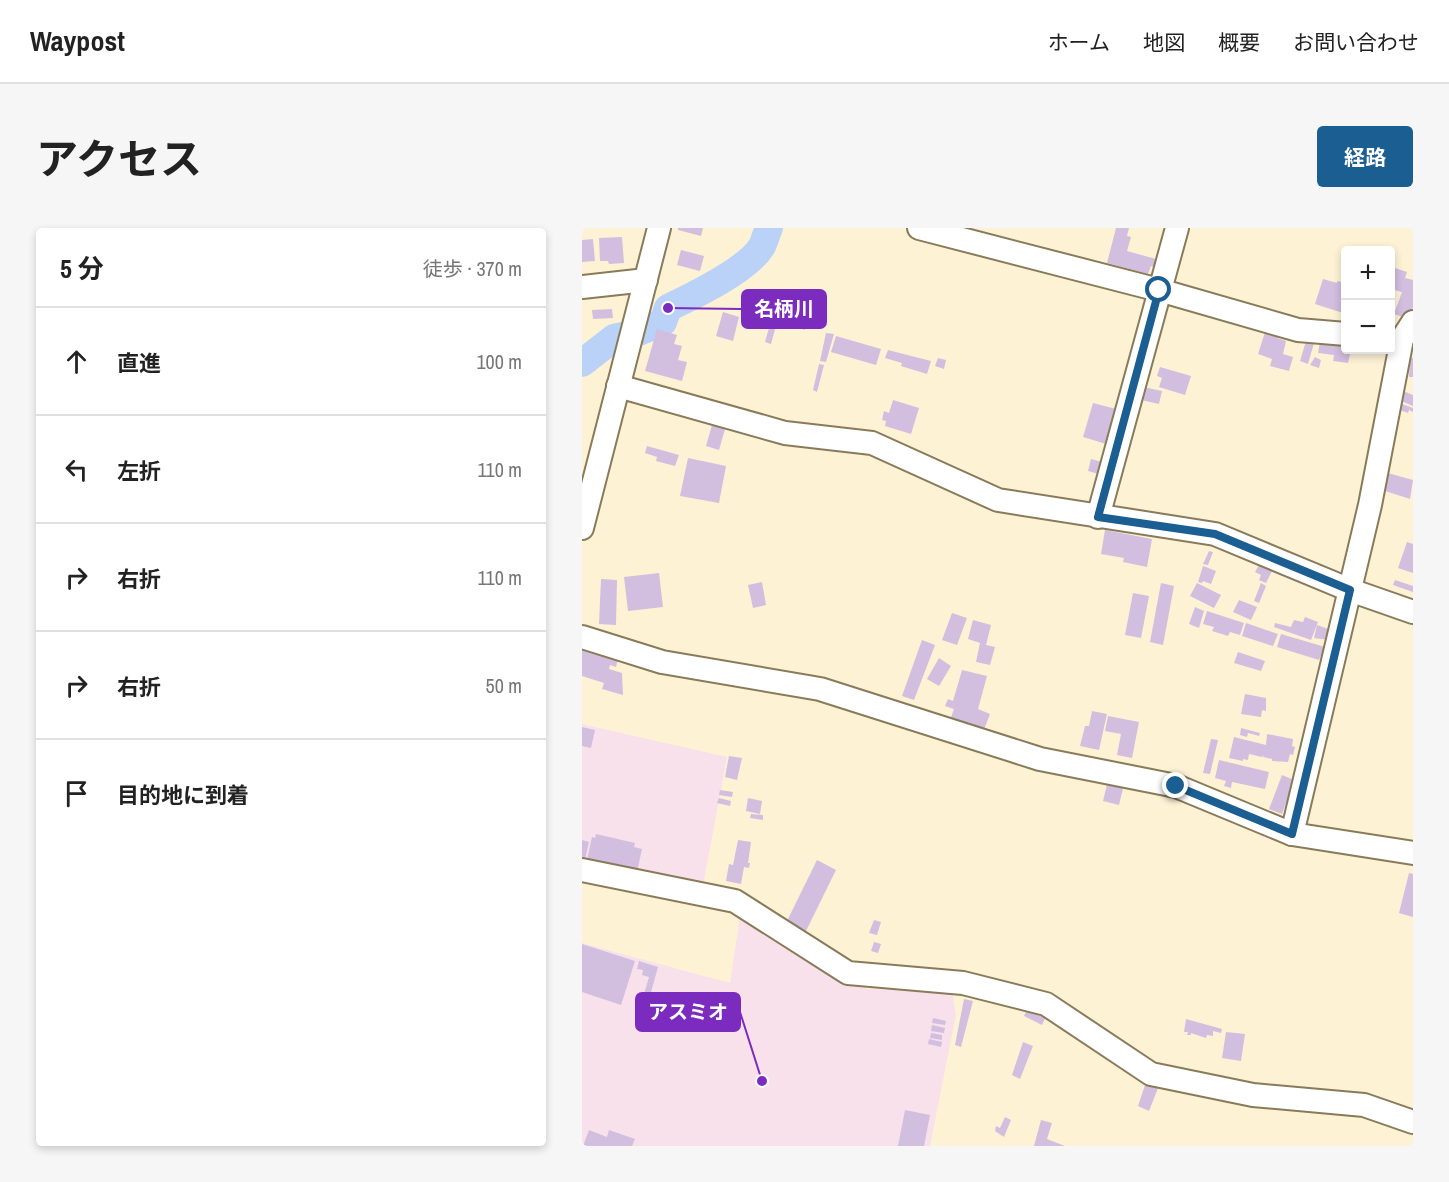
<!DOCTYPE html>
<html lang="ja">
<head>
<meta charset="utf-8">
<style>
  :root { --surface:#fff; --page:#f6f6f6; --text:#222; --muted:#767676; --line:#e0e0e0; --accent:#1a5e92 }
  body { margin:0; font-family:"Archivo Narrow","Noto Sans JP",sans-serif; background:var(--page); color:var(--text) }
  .controls { position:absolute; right:18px; top:18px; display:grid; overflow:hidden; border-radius:6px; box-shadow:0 3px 9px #0003 }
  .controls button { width:54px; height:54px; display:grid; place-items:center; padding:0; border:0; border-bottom:2px solid var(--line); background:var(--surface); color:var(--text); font:30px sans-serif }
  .stop { position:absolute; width:18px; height:18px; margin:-14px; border:4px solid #1a5e92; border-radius:50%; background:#fff }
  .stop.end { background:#1a5e92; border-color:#fff; box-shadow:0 2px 6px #0008 }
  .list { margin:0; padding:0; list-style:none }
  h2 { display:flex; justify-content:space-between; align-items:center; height:78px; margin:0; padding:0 24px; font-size:26px }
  h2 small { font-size:20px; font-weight:400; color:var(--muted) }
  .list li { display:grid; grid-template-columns:39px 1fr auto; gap:18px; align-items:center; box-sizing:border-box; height:108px; padding:0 24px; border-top:2px solid var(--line) }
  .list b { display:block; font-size:22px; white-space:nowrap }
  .list em { font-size:20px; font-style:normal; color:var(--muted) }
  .icon { flex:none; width:33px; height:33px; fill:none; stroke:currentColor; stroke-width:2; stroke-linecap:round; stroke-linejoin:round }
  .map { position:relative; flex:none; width:831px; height:918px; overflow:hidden; border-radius:6px }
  header { display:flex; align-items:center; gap:36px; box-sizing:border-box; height:84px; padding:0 30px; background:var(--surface); border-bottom:2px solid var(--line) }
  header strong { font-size:28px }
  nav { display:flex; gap:33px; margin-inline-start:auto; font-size:21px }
  .intro { display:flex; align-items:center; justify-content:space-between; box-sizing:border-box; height:144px; padding:0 36px }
  h1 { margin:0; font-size:42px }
  .button { padding:15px 27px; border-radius:6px; background:var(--accent); color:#fff; font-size:21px; font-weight:700 }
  main { display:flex; gap:36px; padding:0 36px }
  aside { flex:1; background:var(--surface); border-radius:6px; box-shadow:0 3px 9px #0003 }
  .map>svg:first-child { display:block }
  .industrial { fill:#f9e1ec }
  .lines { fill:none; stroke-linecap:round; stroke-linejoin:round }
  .river { stroke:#bad1f8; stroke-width:28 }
  .building { fill:#d2bedf }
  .minor-casing { stroke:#897b5a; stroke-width:26 }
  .minor { stroke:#fff; stroke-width:22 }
  .route { stroke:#1a5e92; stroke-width:8 }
  .leader { fill:none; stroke:#7b2cbf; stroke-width:2 }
  .callout-dot { fill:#7b2cbf; stroke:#fff; stroke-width:2 }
  .callout { fill:#7b2cbf; stroke:#7b2cbf; stroke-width:2 }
  .callout-label { font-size:20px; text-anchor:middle; font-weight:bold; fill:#fff }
</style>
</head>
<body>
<header>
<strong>Waypost</strong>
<nav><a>ホーム</a><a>地図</a><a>概要</a><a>お問い合わせ</a></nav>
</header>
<div class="intro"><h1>アクセス</h1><a class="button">経路</a></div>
<main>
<aside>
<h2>5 分<small>徒歩 · 370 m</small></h2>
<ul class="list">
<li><svg class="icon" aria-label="ahead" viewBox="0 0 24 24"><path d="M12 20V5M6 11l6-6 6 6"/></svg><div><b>直進</b></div><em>100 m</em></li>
<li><svg class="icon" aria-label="left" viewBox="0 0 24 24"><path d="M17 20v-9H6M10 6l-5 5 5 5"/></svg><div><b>左折</b></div><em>110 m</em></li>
<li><svg class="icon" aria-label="right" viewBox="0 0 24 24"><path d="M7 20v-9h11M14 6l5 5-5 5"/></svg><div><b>右折</b></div><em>110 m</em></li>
<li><svg class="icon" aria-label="right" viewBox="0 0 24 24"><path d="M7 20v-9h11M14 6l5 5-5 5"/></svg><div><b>右折</b></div><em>50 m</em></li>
<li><svg class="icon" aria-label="arrive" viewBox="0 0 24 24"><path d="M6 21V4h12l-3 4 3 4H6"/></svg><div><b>目的地に到着</b></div></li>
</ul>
</aside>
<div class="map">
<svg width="831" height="918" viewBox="0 0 831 918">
  <rect width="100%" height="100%" fill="#fef2d5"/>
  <g class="industrial">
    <path d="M0,496L145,529L121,658L0,633Z"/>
    <path d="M158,688L261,754L287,761L370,762L374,787L348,918H0V715L148,755Z"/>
  </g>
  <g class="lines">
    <path class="river" d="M0,135L32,110L54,105L81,94L86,80C111,68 166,42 180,18C183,12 184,6 187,0"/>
  </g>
  <g class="building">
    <path d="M96,0H121L119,8L96,2Z"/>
    <path d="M534,0H547L545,8L549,9L545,23L574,31L572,39L569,38L566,46L525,35Z"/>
    <path d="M40,9L42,35L27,36L26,33H18L17,10Z"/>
    <path d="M11,11L13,33L0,34V12Z"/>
    <path d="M99,22L122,28L118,43L95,37Z"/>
    <path d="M813,40L825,44L823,50L831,52V79L827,91L812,86L820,64L808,61Z"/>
    <path d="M741,51L755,55V53L764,55V86L733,76Z"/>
    <path d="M163,80L225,98L223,102L195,94L189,116L183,114L189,93L161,85Z"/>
    <path d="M30,81L31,90L11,91L10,82Z"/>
    <path d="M141,84L157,89L151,113L134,108Z"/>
    <path d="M75,101L95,107L92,116L100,118L96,132L105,134L100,153L63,143Z"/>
    <path d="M684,101L696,105L695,110L704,113L701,126L711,129L707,143L688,138L690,131L676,126Z"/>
    <path d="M244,105L252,106L244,134L238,133Z"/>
    <path d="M254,108L299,121L294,137L249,124Z"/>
    <path d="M739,108L764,109V122H769L766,135L751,133L752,127L736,125Z"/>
    <path d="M724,113L732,115L726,136L718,133Z"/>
    <path d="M306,122L349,133L345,146L319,138L320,135L303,130Z"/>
    <path d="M733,129L739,132L737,140L728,137Z"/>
    <path d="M356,130L364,132L362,141L353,138Z"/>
    <path d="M828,130H831V149H827Z"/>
    <path d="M237,136L242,137L235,164L231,162Z"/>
    <path d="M578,139L609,148L603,167L577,159L580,150L575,148Z"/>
    <path d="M561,159L580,163L577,176L559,172Z"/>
    <path d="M821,163L831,167V178L817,172Z"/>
    <path d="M311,172L337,180L329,206L303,198L304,193L300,192L302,183L307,185Z"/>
    <path d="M511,175L534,181L524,216L501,209Z"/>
    <path d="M820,176L831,180V184L827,182L826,185L818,182Z"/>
    <path d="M130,197L143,201L137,222L124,218Z"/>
    <path d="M65,218L97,227L93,238L74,233L75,229L63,225Z"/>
    <path d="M106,230L144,238L137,275L98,268Z"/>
    <path d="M509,231L520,234L517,246L506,243Z"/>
    <path d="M802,244L831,252L828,271L797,261Z"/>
    <path d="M523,302L570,311L565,339L541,334L542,330L519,326Z"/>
    <path d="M825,314L831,316V345L816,340Z"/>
    <path d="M627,323L631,324L626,337L621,336Z"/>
    <path d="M678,335L691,341L684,355L677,352L679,347L673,344Z"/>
    <path d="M621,338L634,343L629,356L621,353L620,355L616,354Z"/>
    <path d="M77,345L81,379L46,383L42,349Z"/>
    <path d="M19,351L35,352L34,397L17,396Z"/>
    <path d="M813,352L831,358V364L811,357Z"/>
    <path d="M180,354L184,377L171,380L166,357Z"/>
    <path d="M579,355L592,358L581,417L568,414Z"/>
    <path d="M615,355L639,367L632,380L608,368Z"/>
    <path d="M679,355L684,358L677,375L672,373Z"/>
    <path d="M551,365L567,368L559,410L543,407Z"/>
    <path d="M657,372L675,379L669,392L651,384Z"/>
    <path d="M613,379L622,383L617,400L607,396Z"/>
    <path d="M625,383L662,395L658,407L648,404L646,408L630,403L632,399L621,396Z"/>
    <path d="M370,385L385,390L375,417L360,412Z"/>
    <path d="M723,389L736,394L729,412L692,399L693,395L709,399L712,392L721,394Z"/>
    <path d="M391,392L409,397L404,417L413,419L408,437L394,434L398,415L386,411Z"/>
    <path d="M664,395L696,406L691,418L660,408Z"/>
    <path d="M735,397L749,402L747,412L732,410Z"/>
    <path d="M699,406L743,419L737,432L695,419Z"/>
    <path d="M340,412L353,417L332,472L320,468Z"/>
    <path d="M0,416L37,427L34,439L28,437L27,441L40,445L41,467L20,461L22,455L0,448Z"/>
    <path d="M656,424L683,433L679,443L652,435Z"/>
    <path d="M357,430L369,438L357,458L345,451Z"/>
    <path d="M380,442L405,448L396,481L408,486L401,504L368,492L372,481L363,478L366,471L371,473Z"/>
    <path d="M663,466L684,470V483L680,482L679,489L659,486Z"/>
    <path d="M510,483L525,486L517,522L498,518L503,498H507Z"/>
    <path d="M526,488L557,494L550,530L535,527L539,506L523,503Z"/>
    <path d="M0,499L13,502L9,520L0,518Z"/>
    <path d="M659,500L678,505L677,508L666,505L665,509L658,507Z"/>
    <path d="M685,506L711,511L710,518L713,519L711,527L708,526L706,534L690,533V531L681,529L682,527L680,529L667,526L666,532L661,531V533L647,530L652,509L684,517Z"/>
    <path d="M629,511L636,512L628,546L621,545Z"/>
    <path d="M147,528L160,530L155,552L143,549Z"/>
    <path d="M637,532L687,544L683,561L650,554L649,560L642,558L644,553L633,550Z"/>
    <path d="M700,547L712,552L700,586L687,581Z"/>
    <path d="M526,552L542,556L537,577L521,573Z"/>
    <path d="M138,562L151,564L150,569L137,567Z"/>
    <path d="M137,570L149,573L148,578L135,575Z"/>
    <path d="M166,570L180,573L178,586L164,583Z"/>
    <path d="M169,586L181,587V592L168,590Z"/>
    <path d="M14,606L53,615L52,619L60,621L55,644L5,632L10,609L13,610Z"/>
    <path d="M0,612L7,614L3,632L0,631Z"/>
    <path d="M156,612L169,614L166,635H168L167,640L162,639L159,656L144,653L147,636L151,637Z"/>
    <path d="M235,632L254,642L223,705L204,695Z"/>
    <path d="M827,645L831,646V689L817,685Z"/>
    <path d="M292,692L299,694L295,707L287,705Z"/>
    <path d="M292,714L299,716L296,725L289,723Z"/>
    <path d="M0,716L53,733L39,777L0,764Z"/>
    <path d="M57,733L76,739L68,768L62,766L67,749L60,747L61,742L55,741Z"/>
    <path d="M382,771L391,773L379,819L373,817Z"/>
    <path d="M446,779L464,788L460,797L442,788Z"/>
    <path d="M351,790L364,793L363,797L350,795Z"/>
    <path d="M604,791L640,801L639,805L631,803V808L625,807L624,810L609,805V807H605L606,804H602Z"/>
    <path d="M350,797L363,800L362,805L349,803Z"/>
    <path d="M644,804L663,806L659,833L640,830Z"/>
    <path d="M349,805L360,807V812L348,810Z"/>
    <path d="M347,811L360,814L359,819L346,816Z"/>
    <path d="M441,814L451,818L438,851L430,847Z"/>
    <path d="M562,848L578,855L567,883L556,878L563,857L558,854Z"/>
    <path d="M323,882L348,887L342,918H316Z"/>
    <path d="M423,889L429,892L422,909L413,903L414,898L418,900Z"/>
    <path d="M459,892L470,895L465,911L483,918H452Z"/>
    <path d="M7,902L25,909L27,902L53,911L50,918H1Z"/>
  </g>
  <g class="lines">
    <g class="minor-casing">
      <g id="minor">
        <path d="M337,0L577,62L716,102L764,106"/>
        <path d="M0,59L64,52"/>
        <path d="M36,158L203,205L290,215L416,272L633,306L768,362L831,384"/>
        <path d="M516,289L595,0"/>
        <path d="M0,300L77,0"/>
        <path d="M0,409L80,434L238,461L458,531L594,558L710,606L831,625"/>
        <path d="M710,606L788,277L820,111L831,94"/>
        <path d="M0,642L153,673L266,745L381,755L464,776L569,846L671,867L782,877L831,894"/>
      </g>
    </g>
    <use href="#minor" class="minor"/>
  </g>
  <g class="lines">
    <path class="route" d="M577,62L516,289L633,306L768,362L710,606L594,558"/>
  </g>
  <path class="leader" d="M86 80L160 81M180 853L158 784"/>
  <g class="callout-dot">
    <circle cx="86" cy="80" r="6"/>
    <circle cx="180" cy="853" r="6"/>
  </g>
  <g class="callout">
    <rect x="160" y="62" width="84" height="38" rx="6"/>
    <rect x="54" y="765" width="104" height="38" rx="6"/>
  </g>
  <g class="callout-label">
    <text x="202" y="88">名柄川</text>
    <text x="106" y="791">アスミオ</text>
  </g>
</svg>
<div class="controls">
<button>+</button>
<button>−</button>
</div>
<div class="stop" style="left:577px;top:62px"></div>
<div class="stop end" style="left:594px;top:558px"></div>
</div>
</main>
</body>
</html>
